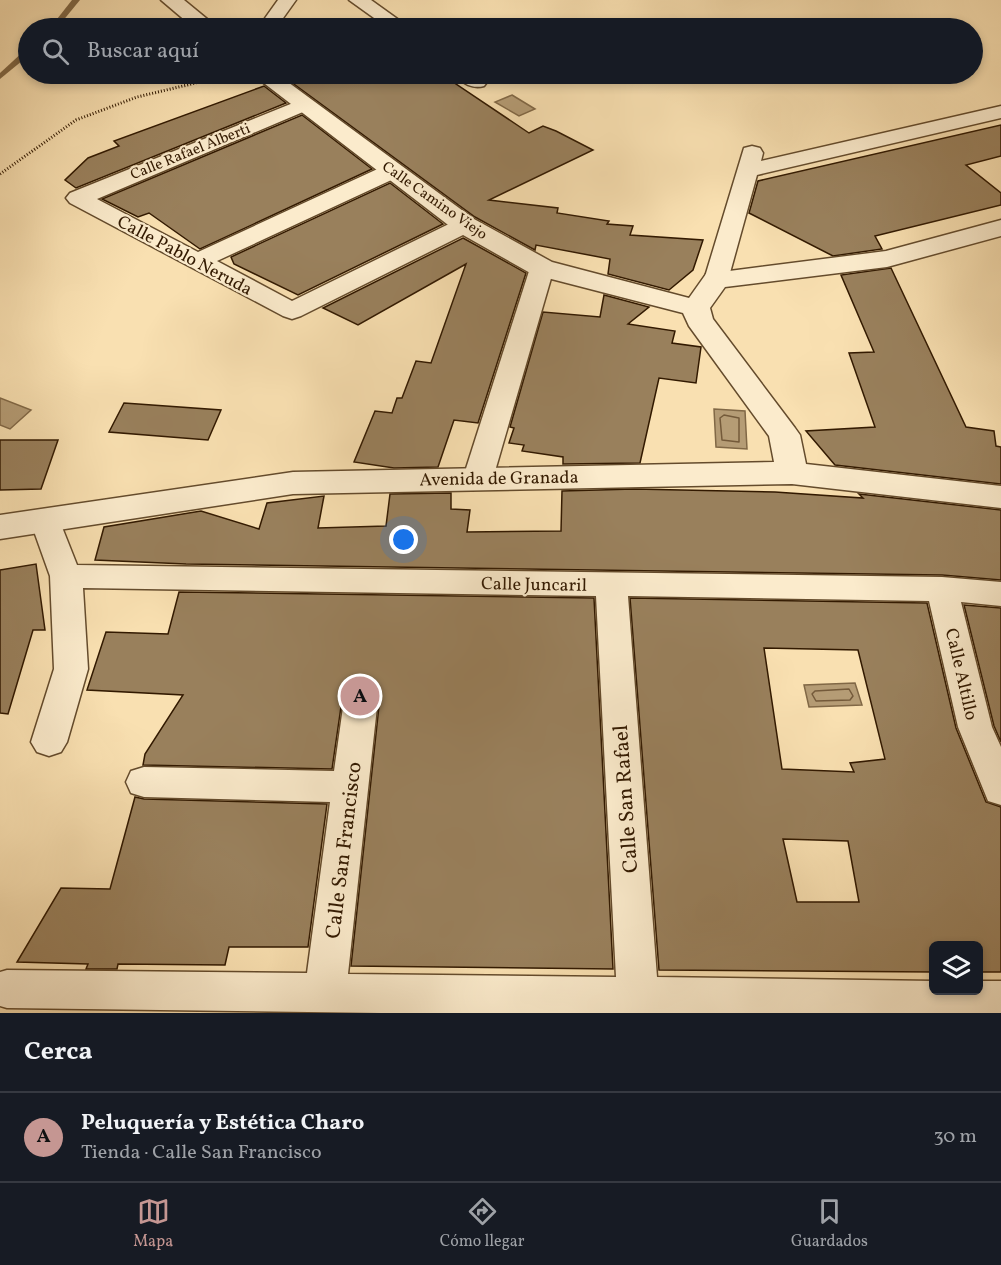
<!DOCTYPE html>
<html lang="es">
<head>
<meta charset="utf-8">
<style>
  :root { --surface:#171b24; --page:#20242c; --text:#f1f3f6; --muted:#9ea1a6; --line:#363941; --accent:#c59692 }
  body { margin:0; font-family:Vollkorn,serif; background:var(--page); color:var(--text) }
  .controls { position:absolute; right:18px; bottom:18px; display:grid; overflow:hidden; border-radius:9px; box-shadow:0 3px 9px #0003 }
  .controls button { width:54px; height:54px; display:grid; place-items:center; padding:0; border:0; border-bottom:2px solid var(--line); background:var(--surface); color:var(--text); font:30px sans-serif }
  .you { position:absolute; left:404px; top:540px; width:21px; height:21px; margin:-15px; border:4px solid #fff; border-radius:50%; background:#1a73e8; box-shadow:0 0 0 9px #1a73e833 }
  .badge { display:grid; place-items:center; width:39px; height:39px; border-radius:50%; background:var(--accent); color:#111; font-size:20px; font-weight:700 }
  .pin { position:absolute; translate:-50% -50%; border:3px solid #fff; box-shadow:0 2px 6px #0006 }
  .list { margin:0; padding:0; list-style:none }
  h2 { display:flex; justify-content:space-between; align-items:center; height:78px; margin:0; padding:0 24px; font-size:26px }
  h2 small { font-size:20px; font-weight:400; color:var(--muted) }
  .list li { display:grid; grid-template-columns:39px 1fr auto; gap:18px; align-items:center; box-sizing:border-box; height:90px; padding:0 24px; border-top:2px solid var(--line) }
  .list b { display:block; font-size:22px; white-space:nowrap }
  .list p { margin:0; font-size:20px; white-space:nowrap; color:var(--muted) }
  .list em { font-size:20px; font-style:normal; color:var(--muted) }
  .icon { flex:none; width:33px; height:33px; fill:none; stroke:currentColor; stroke-width:2; stroke-linecap:round; stroke-linejoin:round }
  .map { position:relative; flex:none; width:1001px; height:1013px; overflow:hidden }
  .search { position:absolute; background:var(--surface); box-shadow:0 3px 9px #0003; left:18px; right:18px; top:18px; height:66px; display:flex; align-items:center; gap:15px; box-sizing:border-box; padding:0 21px; border-radius:33px; color:var(--muted); font-size:22px }
  .sheet { height:168px; background:var(--surface) }
  nav { display:flex; justify-content:space-around; align-items:center; box-sizing:border-box; height:84px; border-top:2px solid var(--line); background:var(--surface); font-size:16px; color:var(--muted) }
  nav a { display:grid; justify-items:center; gap:3px }
  nav .on { color:var(--accent) }
  .map>svg:first-child { display:block }
  .water { fill:#b59c75; stroke:#816846; stroke-width:1.5 }
  .lines { fill:none; stroke-linecap:round; stroke-linejoin:round }
  .shore { stroke:#745a3a; stroke-width:1.5 }
  .stream { fill:#816846; fill-rule:evenodd }
  .building { fill:#99805c; stroke:#321900; stroke-width:1.5; fill-rule:evenodd }
  .minor-casing { stroke:#644b2c; stroke-width:3 }
  .tertiary-casing { stroke:#644b2c; stroke-width:3 }
  .path { stroke:#321900; stroke-width:3; stroke-dasharray:1 2; stroke-linecap:butt }
  .minor { fill:#fbebcc; fill-rule:evenodd }
  .tertiary { fill:#fbebcc; fill-rule:evenodd }
  .labels { text-anchor:middle; stroke-width:4.5; stroke-linejoin:round; paint-order:stroke }
  .far-street-label { font-size:15px; fill:#321900; stroke:#fbebcc }
  .street-label { font-size:18px; fill:#321900; stroke:#fbebcc }
  .near-street-label { font-size:21px; fill:#321900; stroke:#fbebcc }
</style>
</head>
<body>
<div class="map">
<svg width="1001" height="1013" viewBox="0 0 1001 1013">
  <rect width="100%" height="100%" fill="#f9e0b1"/>
  <filter id="stains"><feTurbulence type="fractalNoise" baseFrequency=".00333" numOctaves="4"/><feColorMatrix values="0 0 0 0 .2 0 0 0 0 .09 0 0 0 0 .02 0 0 0 .5 -.17"/></filter>
  <radialGradient id="worn" r=".72"><stop offset=".6" stop-color="#630" stop-opacity="0"/><stop offset="1" stop-color="#630" stop-opacity=".3"/></radialGradient>
  <g class="water">
    <path d="M512,95L535,109L519,116L495,102Z"/>
    <path d="M0,398L31,410L10,429L0,425Z"/>
    <path d="M714,409L745,411L747,449L716,447Z"/>
    <path d="M855,683L862,705L809,707L804,685Z"/>
  </g>
  <g class="lines">
    <g class="shore">
      <path d="M724,415L739,418V442L722,440L720,418Z"/>
      <path d="M849,689L853,696L850,700L816,701L812,694L815,691Z"/>
    </g>
    <g class="stream">
      <path d="M72,0H80L57,28H50Z"/>
      <path d="M25,50H28V56L0,79V73Z"/>
    </g>
  </g>
  <g class="building">
    <path d="M304,74H441L529,133L543,126L556,131L593,150L489,200L558,208L557,213L609,221L607,224L633,226L630,235L703,240L693,270L669,290L608,274L610,259L536,245L535,250L475,217L287,79Z"/>
    <path d="M264,86L286,103L76,188L65,180L88,158L119,146L114,141Z"/>
    <path d="M302,115L372,169L200,249L149,213L138,217L102,199Z"/>
    <path d="M1001,125V156L966,165L1001,193V205L875,236L882,249L833,256L749,213L758,181Z"/>
    <path d="M390,183L443,224L298,295L234,264L231,257Z"/>
    <path d="M463,238L526,273L478,423L454,420L438,467L394,468L354,462L375,411L392,413L397,398H402L416,361L431,363L466,264L358,325L323,308Z"/>
    <path d="M891,268L966,427L994,431L996,446L1001,447V484L835,465L806,431L875,427L849,353L874,352L841,275Z"/>
    <path d="M604,295L649,307L628,324L675,331L672,343L701,347L696,383L659,378L640,463L563,464V457L522,451L524,445L509,443L514,428L510,427L543,312L600,317Z"/>
    <path d="M124,403L221,410L208,440L109,432Z"/>
    <path d="M0,440H58L41,489L0,490Z"/>
    <path d="M634,489L775,492L863,498L859,494L1001,510V580L942,575L186,564L95,560L104,527L201,511L259,529L267,503L324,496L318,528L386,526L390,494L451,493V509L470,510L467,532L561,531L562,491Z"/>
    <path d="M36,564L45,630H33L8,714L0,713V570Z"/>
    <path d="M179,592L594,598L613,969L351,966L379,706L373,695L361,691L346,696L341,707L332,769L143,765L145,754L183,695L87,690L106,632L168,634Z"/>
    <path d="M630,598L927,603L956,728L986,802L1001,807V972H978V945H933V972L659,970ZM764,648L858,650L885,759L850,763L854,772L782,769ZM783,839L848,841L859,902H797Z"/>
    <path d="M964,605L1001,608V742L994,726Z"/>
    <path d="M135,797L144,799L327,804L308,947H229L225,965L118,964L117,969H86L88,964L17,962L61,888L110,889Z"/>
  </g>
  <g class="lines">
    <g class="minor-casing">
      <g id="minor">
        <path d="M278,0H296L276,28H258Z"/>
        <path d="M349,0H371L410,28H388Z"/>
        <path d="M455,74H478L487,82L484,86C473,89 462,84 455,74Z"/>
        <path d="M303,99L310,101L313,105L310,109L97,199L198,252L384,166L392,164L400,166L403,171L400,176L217,261L292,301L457,220L465,218L473,220L477,225L473,230L301,316L292,319L283,316L70,203L66,198L70,193Z"/>
        <path d="M1001,106V118L757,175L728,280L725,285L716,287L707,285L704,280L744,148L752,146L760,148L763,153L761,161Z"/>
        <path d="M542,261L551,263L554,268L493,478L488,485L478,488L468,485L463,478L530,268L533,263Z"/>
        <path d="M45,509L56,512L77,565L942,577L1001,582V606L961,602L992,727L1001,747V805L988,801L958,727L929,601L628,596L657,977L934,981V990H978V981H1001V1013H381L7,1008L0,1006V972L7,970L307,973L330,802L144,797L131,793L126,782L131,771L144,767L334,771L343,707L348,697L360,693L372,697L377,707L348,974L616,977L596,596L83,588L88,669L67,742L61,752L49,756L37,752L31,742L54,669L50,576L30,520L34,512Z"/>
      </g>
    </g>
    <g class="tertiary-casing">
      <g id="tertiary">
        <path d="M161,0H184L218,28H194Z"/>
        <path d="M252,74H277L474,219L552,262L689,298L706,274L886,251L1001,220V236L887,267L725,287L710,308L713,319L795,428L800,435L806,464L1001,486V508L792,484L293,494L0,539V515L293,472L774,462L769,436L689,326L683,313L532,274L456,231Z"/>
      </g>
    </g>
    <path class="path" d="M0,174L76,120L137,97L233,74"/>
    <use href="#minor" class="minor"/>
    <use href="#tertiary" class="tertiary"/>
  </g>
  <g class="labels">
    <g class="far-street-label">
      <text transform="translate(190 151) rotate(-22)" y="5">Calle Rafael Alberti</text>
      <text transform="translate(435 200) rotate(35)" y="5">Calle Camino Viejo</text>
    </g>
    <g class="street-label">
      <text transform="translate(185 255) rotate(28)" y="6">Calle Pablo Neruda</text>
      <text transform="translate(499 478) rotate(-1)" y="6">Avenida de Granada</text>
      <text transform="translate(534 584) rotate(1)" y="6">Calle Juncaril</text>
      <text transform="translate(962 674) rotate(77)" y="6">Calle Altillo</text>
    </g>
    <g class="near-street-label">
      <text transform="translate(625 799) rotate(-94)" y="7">Calle San Rafael</text>
      <text transform="translate(343 850) rotate(-83)" y="7">Calle San Francisco</text>
    </g>
  </g>
  <rect width="100%" height="100%" filter="url(#stains)"/>
  <rect width="100%" height="100%" fill="url(#worn)"/>
</svg>
<div class="controls">
<button><svg class="icon" aria-label="layers" viewBox="0 0 24 24"><path d="M12 4l9 5-9 5-9-5zM3 14l9 5 9-5"/></svg></button>
</div>
<div class="you"></div>
<div class="pin badge" style="left:360px;top:696px">A</div>
<div class="search"><svg class="icon" aria-label="search" viewBox="0 0 24 24"><circle cx="10" cy="10" r="6"/><path d="M15 15l6 6"/></svg>Buscar aquí</div>
</div>
<section class="sheet">
<h2>Cerca<small></small></h2>
<ul class="list">
<li><span class="badge">A</span><div><b>Peluquería y Estética Charo</b><p>Tienda · Calle San Francisco</p></div><em>30 m</em></li>
</ul>
</section>
<nav>
<a class="on"><svg class="icon" aria-label="map" viewBox="0 0 24 24"><path d="M3 6l6-2 6 2 6-2v14l-6 2-6-2-6 2zM9 4v14M15 6v14"/></svg>Mapa</a>
<a><svg class="icon" aria-label="directions" viewBox="0 0 24 24"><path d="M12 3l9 9-9 9-9-9zM9 14v-3h6M13 9l2 2-2 2"/></svg>Cómo llegar</a>
<a><svg class="icon" aria-label="saved" viewBox="0 0 24 24"><path d="M7 4h10v16l-5-4-5 4z"/></svg>Guardados</a>
</nav>
</body>
</html>
